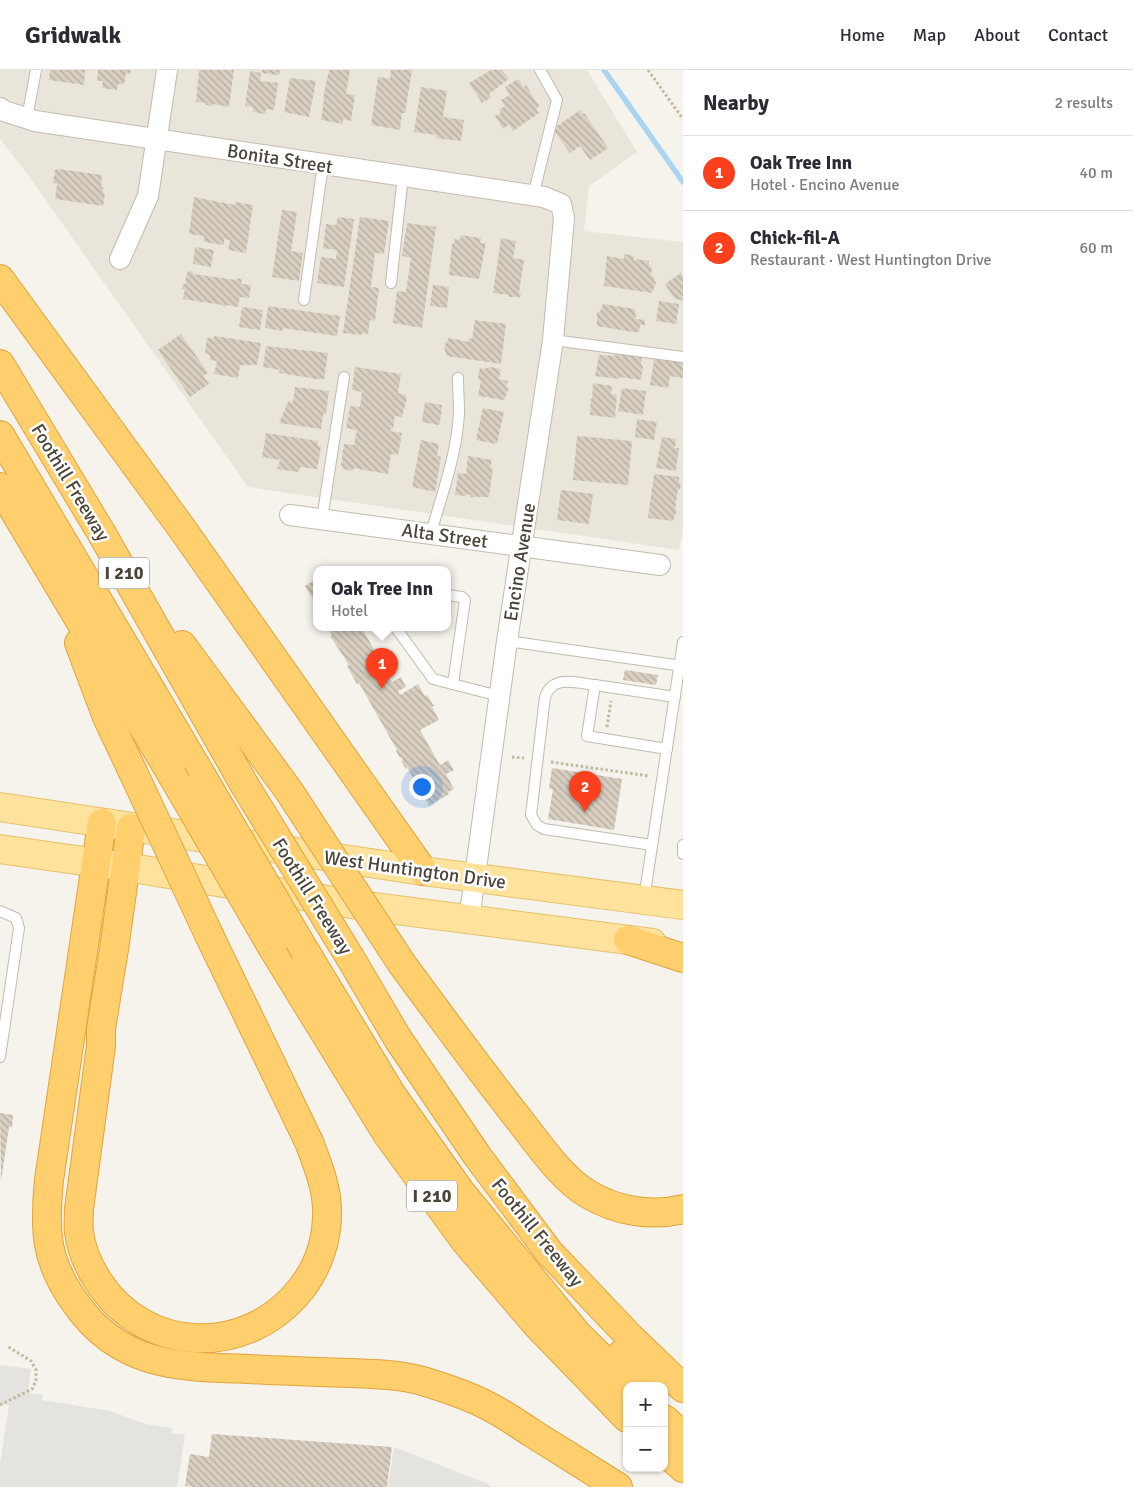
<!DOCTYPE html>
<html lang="en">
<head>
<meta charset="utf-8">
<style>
  :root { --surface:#fff; --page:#f7f7f7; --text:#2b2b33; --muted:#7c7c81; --line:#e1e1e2; --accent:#fc3f1d }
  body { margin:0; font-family:Signika,sans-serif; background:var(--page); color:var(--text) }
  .controls { position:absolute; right:15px; bottom:15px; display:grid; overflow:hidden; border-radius:10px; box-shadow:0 1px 4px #0004 }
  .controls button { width:45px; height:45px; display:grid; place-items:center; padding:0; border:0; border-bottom:1px solid var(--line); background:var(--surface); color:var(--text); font:25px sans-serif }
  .you { position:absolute; left:421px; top:716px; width:18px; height:18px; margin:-12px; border:4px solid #fff; border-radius:50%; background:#1a73e8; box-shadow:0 0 0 8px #1a73e833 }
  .badge { display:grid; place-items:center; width:32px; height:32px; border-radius:50%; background:var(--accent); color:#fff; font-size:16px; font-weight:700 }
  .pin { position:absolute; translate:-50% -41px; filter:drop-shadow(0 1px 2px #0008) }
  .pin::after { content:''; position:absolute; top:26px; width:18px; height:15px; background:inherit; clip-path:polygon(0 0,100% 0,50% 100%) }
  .popup { position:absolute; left:313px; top:496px; width:138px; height:65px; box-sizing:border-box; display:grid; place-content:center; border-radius:10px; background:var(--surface); filter:drop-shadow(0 1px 4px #0005); font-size:16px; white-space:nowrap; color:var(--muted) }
  .popup b { font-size:19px; color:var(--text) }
  .popup::after { content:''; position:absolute; left:50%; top:100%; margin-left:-10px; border:10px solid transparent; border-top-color:var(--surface) }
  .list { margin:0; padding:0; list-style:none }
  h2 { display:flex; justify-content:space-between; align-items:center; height:65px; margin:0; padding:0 20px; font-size:21px }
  h2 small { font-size:16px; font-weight:400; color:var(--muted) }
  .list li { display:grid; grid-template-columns:32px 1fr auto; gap:15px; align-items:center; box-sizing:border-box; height:75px; padding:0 20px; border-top:1px solid var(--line) }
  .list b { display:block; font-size:19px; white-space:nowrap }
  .list p { margin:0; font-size:16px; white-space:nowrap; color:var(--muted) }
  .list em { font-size:16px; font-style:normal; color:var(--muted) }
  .map { position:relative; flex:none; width:683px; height:1417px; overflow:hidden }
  header { display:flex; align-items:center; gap:30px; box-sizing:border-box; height:70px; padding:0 25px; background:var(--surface); border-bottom:1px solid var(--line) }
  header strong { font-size:24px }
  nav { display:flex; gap:28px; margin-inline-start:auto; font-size:18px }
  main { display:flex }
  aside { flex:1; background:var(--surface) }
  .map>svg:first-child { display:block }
  .residential { fill:#eae5da }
  .parking { fill:#e5e3e0 }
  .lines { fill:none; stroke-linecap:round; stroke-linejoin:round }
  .stream { stroke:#a9d4f2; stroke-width:5.5 }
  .building { fill:url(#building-back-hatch) }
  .lane-casing { stroke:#c2bbae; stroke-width:12 }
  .street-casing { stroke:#c2bbae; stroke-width:22 }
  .primary-casing { stroke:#e6c16a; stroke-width:30 }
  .highway-casing { stroke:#e0a43c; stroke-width:30 }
  .path { stroke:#c4b79f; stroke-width:3; stroke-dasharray:2.5 2.5; stroke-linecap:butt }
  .lane { stroke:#fff; stroke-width:10 }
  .street { stroke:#fff; stroke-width:20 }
  .primary { stroke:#ffe39c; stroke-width:28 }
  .highway { stroke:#ffcf6e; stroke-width:28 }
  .highway-bridge-casing { stroke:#e0a43c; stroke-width:30; stroke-linecap:butt }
  .highway-bridge { stroke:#ffcf6e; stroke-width:28 }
  .labels { text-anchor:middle; stroke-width:5; stroke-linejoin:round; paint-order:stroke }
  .shield { fill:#fff; stroke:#817c74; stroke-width:1 }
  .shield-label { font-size:18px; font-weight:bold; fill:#4b4439 }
  .street-label { font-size:19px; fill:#4b4439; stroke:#fff }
</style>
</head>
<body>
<header>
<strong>Gridwalk</strong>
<nav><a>Home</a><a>Map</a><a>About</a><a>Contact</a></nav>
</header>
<main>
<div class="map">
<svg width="683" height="1417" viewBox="0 0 683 1417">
  <defs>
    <pattern id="building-back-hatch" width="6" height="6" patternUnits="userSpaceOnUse" patternTransform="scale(1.25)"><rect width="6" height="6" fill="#d8cfc1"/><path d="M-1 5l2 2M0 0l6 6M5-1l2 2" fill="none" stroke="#b1aa9e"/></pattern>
  </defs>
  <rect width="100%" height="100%" fill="#f6f3ec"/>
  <path class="residential" d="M0,0H587L637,82L589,116L584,161L683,172V460L679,480L248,417L28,105L0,69Z"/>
  <g class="parking">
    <path d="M0,1295L31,1299L28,1323L43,1325L42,1330L110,1341L145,1354L172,1358L171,1363L185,1365L177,1417H0V1395L9,1335L0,1334Z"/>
    <path d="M394,1377L488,1414L492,1417H388Z"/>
  </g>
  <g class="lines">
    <path class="stream" d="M604,0L683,112"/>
  </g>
  <g class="building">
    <path d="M50,0H85L84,15L49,10Z"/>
    <path d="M98,0H131L130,4L126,3L124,14H118L117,20L102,18L103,11H97Z"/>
    <path d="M199,0H234L229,37L213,34V36L206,35V33L196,32Z"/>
    <path d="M262,0H280L279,5L261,3Z"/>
    <path d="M329,0H350L346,24L355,25L351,51L343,49V54L321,50L324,30L323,29Z"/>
    <path d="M391,0H412L405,43H402L400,60L371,55L378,7L390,9Z"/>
    <path d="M491,0H502L509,9L489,24L491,27L482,33L469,13Z"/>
    <path d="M250,1L261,3L260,11L278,13L274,40L266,39L265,44L253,42V37L245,36Z"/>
    <path d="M290,8L316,11L309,47L284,42Z"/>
    <path d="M518,9L523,17L526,15L539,36L536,39L539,43L513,61L509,55L503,59L495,46L501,43L499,40L505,36L501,30L510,25L505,17Z"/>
    <path d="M421,17L447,21L443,47L464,50L461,71L436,68V65L414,62Z"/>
    <path d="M580,40L582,44L584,43L608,78L590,90L580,76L570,83L553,59Z"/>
    <path d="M59,99L102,105L101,117H103V122L105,123L103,136L55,129L57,114L53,113L55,100Z"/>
    <path d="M194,127L235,135V132L253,135L246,183L228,180L230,170L224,169V175L204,172V166L189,164Z"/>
    <path d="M282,140L297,142L291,181L303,183L299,211L272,207Z"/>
    <path d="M338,147L354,149L344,217L317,213L321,187L336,189L337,180L323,178L326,154L336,155Z"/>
    <path d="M360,147L389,151L384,184L375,183L371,217L379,218L375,251L370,250L368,264L362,263L361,265L343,263Z"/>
    <path d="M407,153L436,157L422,258L393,253L397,221L406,222L411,188L402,186Z"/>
    <path d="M461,165L481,168L480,173H486L479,209L449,205L452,173L454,174L455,169L460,170Z"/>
    <path d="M501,168L516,171L513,188L524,190L519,223H521L520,227H508L509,225L493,223Z"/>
    <path d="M195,177L214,180L211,197L193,194Z"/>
    <path d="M624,184L634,186V191H636V189L649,191V195L652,198L651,206L655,207L654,211L656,212L652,223L604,216L607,186L624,189Z"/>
    <path d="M189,201L193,202V204L236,210V208L241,209L242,214L251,215L249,228L240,227L238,237L226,235V237L222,236V235L183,229L185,219H182L183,214H185L187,203Z"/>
    <path d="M681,203L683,206V231L674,228L665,214Z"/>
    <path d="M433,215L449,217L447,238L430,236Z"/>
    <path d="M659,231L679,234L676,254L656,251Z"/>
    <path d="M603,234L635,239L636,249L645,250V255H640L639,262H632L597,256V241L600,242Z"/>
    <path d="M268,236L340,246L337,266L283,258L282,261L265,258Z"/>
    <path d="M242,237L263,240L260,260L239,257Z"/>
    <path d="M475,250L506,254L501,294L447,286L444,278L445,274L449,268L469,272V268L472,269Z"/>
    <path d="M181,264L208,303L203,306L209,314L190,327L158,280Z"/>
    <path d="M214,266L261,273L257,295H240L238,308L214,304L217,291L210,290V285L205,283L207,268L214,269Z"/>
    <path d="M266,276L328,283L324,309H312V308L279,303L280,300L263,297Z"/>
    <path d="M616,281L642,285L641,295L643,296L641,310L620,307L619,309L595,306L599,285L615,286Z"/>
    <path d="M655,285L683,291V308L670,306L668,318L650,315Z"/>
    <path d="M355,297L401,304L398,323L406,325L407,328L402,347L395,346L393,359H391L390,361L402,363L398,385L391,384L388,404L353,398V401L343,399V397L341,396L344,374L354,375L357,360L346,358L350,336L360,337L362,322L352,320Z"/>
    <path d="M480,297L484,299L490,297L501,299L499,309L508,311L506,317L509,318L504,330L478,326L481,310L478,309Z"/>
    <path d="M593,313L612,316L611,324L617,325L615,348L590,345L591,336H590L591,329H592Z"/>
    <path d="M295,317L329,321L326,344H323L321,359L279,353L288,332H293Z"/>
    <path d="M622,318L646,321L643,345L618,341Z"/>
    <path d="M425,332L442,335L440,354L438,355L422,352Z"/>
    <path d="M483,338L504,342L497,374L476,370Z"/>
    <path d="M637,349L657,352L654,370L635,367Z"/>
    <path d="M266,363L318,371V376L321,377L317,399L300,397L299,402L277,399L280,390L262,387Z"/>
    <path d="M577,366L632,371L628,415L573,410Z"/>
    <path d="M662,367L676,369L675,378H679L676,401L656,398Z"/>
    <path d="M421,370L439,374L437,386L441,387L435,422L412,417Z"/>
    <path d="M468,386L492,390L490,398H493L489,427H471V425L466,424V426L455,425L458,403L466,404Z"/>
    <path d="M654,404L679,407V413H681L680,420L678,419L675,439L677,440L673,451L648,448Z"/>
    <path d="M561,420L593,424L589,454L557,450Z"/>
    <path d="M317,509V536L305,516Z"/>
    <path d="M328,558H362L392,612L401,607L406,617L398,621L400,625L418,614L425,626L427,625L434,636L432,637L439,650L420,660L440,695L448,690L454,700L446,704L454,719L448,722L449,724L429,736L425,728L423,729L419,722L421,721L407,697L406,699L401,691L403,690L401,687L400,688L396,681L397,680L359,613L357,614L347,596L349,595L330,566L332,565Z"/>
    <path d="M625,600L658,605L656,615L623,610Z"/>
    <path d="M552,698L622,709L614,760L548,749L553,719H549Z"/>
    <path d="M0,1043L13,1045L12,1057H9L1,1112Z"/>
    <path d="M212,1364L392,1377L387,1417H195L185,1416L190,1384L209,1387Z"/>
  </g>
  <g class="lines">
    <g class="lane-casing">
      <g id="lane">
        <path d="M27,48L36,0"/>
        <path d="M533,126L557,30L540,0"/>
        <path d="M391,213L403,106"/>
        <path d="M304,230L323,94"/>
        <path d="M553,270L683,287"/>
        <path d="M322,449L344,307"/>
        <path d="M431,463C442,424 457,384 459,343C459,331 458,319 458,308"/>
        <path d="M447,525L462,527L465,530L453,614"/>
        <path d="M396,558L433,609L499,626"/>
        <path d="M507,571L683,596"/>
        <path d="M595,615C577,613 553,604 545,627L531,745L537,755L544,759L652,775"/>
        <path d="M667,679L587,666L595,615L675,627"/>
        <path d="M683,775V784"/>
        <path d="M644,829L683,572"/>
        <path d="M0,841L16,848L19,858L0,987"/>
      </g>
    </g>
    <g class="street-casing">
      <g id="street">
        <path d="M0,38L4,41L35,51L544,127L561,134L564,148L553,270L507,571L469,850"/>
        <path d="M120,189L148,126L167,0"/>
        <path d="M290,445L660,495"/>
      </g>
    </g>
    <g class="primary-casing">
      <g id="primary">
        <path d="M0,737L423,801L683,835"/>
        <path d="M0,779L126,797L358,835L652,873"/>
      </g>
    </g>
    <g class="highway-casing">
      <g id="highway">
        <path d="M0,209L183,460L423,801"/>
        <path d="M0,294L102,464L244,714"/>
        <path d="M0,365L203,708"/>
        <path d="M0,417L172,705"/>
        <path d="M79,573L107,647L132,700"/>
        <path d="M182,575L289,721"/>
        <path d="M102,753L49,1110C44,1161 45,1192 77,1235C121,1297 181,1297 249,1299C283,1301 318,1302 352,1303C374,1304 398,1304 419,1310C443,1317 468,1325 490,1337C504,1344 518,1354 532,1363C561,1381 589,1399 618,1417"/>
        <path d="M131,758L114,879L101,959V976L79,1139C79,1147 78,1155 79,1162C81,1179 89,1197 98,1211C146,1285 247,1287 301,1219C319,1196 328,1167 327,1138C326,1115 317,1093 309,1072L210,867"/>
        <path d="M628,870L683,888"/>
        <path d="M272,877L387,1064L465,1171L537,1255L627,1348"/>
        <path d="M305,881L392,1025L460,1121L578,1265L630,1316"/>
        <path d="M351,889L398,969L478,1087L549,1182L630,1267L683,1318"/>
        <path d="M402,894C441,947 480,1000 521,1052C539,1075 563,1110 588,1124C616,1141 651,1147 683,1139"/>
        <path d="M622,1284L655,1316"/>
        <path d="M664,1349L683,1366"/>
        <path d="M664,1381L683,1398"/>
      </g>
    </g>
    <g class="path">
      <path d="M648,0L683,49"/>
      <path d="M607,657L611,631"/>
      <path d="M512,687L524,688"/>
      <path d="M551,692L649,706"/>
      <path d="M0,1335L32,1319L36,1311V1300L31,1291L7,1276"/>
    </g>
    <use href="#lane" class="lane"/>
    <use href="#street" class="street"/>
    <use href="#primary" class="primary"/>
    <use href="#highway" class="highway"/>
    <g class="highway-bridge-casing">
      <g id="highway-bridge">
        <path d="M132,700L210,867"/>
        <path d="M172,705L272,877"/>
        <path d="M203,708L305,881"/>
        <path d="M244,714L351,889"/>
        <path d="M289,721L402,894"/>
      </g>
    </g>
    <use href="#highway-bridge" class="highway-bridge"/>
  </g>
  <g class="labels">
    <g class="shield">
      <rect x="99" y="487.5" width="50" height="31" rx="4"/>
      <rect x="407" y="1110.5" width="50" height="31" rx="4"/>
    </g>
    <g class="shield-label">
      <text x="124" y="509">I 210</text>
      <text x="432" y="1132">I 210</text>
    </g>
    <g class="street-label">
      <text transform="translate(280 88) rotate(9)" y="7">Bonita Street</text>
      <text transform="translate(71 412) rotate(59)" y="7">Foothill Freeway</text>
      <text transform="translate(445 465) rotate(8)" y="7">Alta Street</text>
      <text transform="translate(519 492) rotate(-81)" y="7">Encino Avenue</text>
      <text transform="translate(415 799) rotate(8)" y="7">West Huntington Drive</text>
      <text transform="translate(313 826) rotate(58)" y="7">Foothill Freeway</text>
      <text transform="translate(538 1162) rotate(51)" y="7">Foothill Freeway</text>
    </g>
  </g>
</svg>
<div class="controls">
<button>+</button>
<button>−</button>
</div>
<div class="you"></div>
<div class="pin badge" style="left:382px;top:619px">1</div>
<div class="popup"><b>Oak Tree Inn</b>Hotel</div>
<div class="pin badge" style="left:585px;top:742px">2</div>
</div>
<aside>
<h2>Nearby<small>2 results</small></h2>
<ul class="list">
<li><span class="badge">1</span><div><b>Oak Tree Inn</b><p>Hotel · Encino Avenue</p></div><em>40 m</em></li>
<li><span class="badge">2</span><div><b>Chick-fil-A</b><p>Restaurant · West Huntington Drive</p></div><em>60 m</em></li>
</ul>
</aside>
</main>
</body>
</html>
